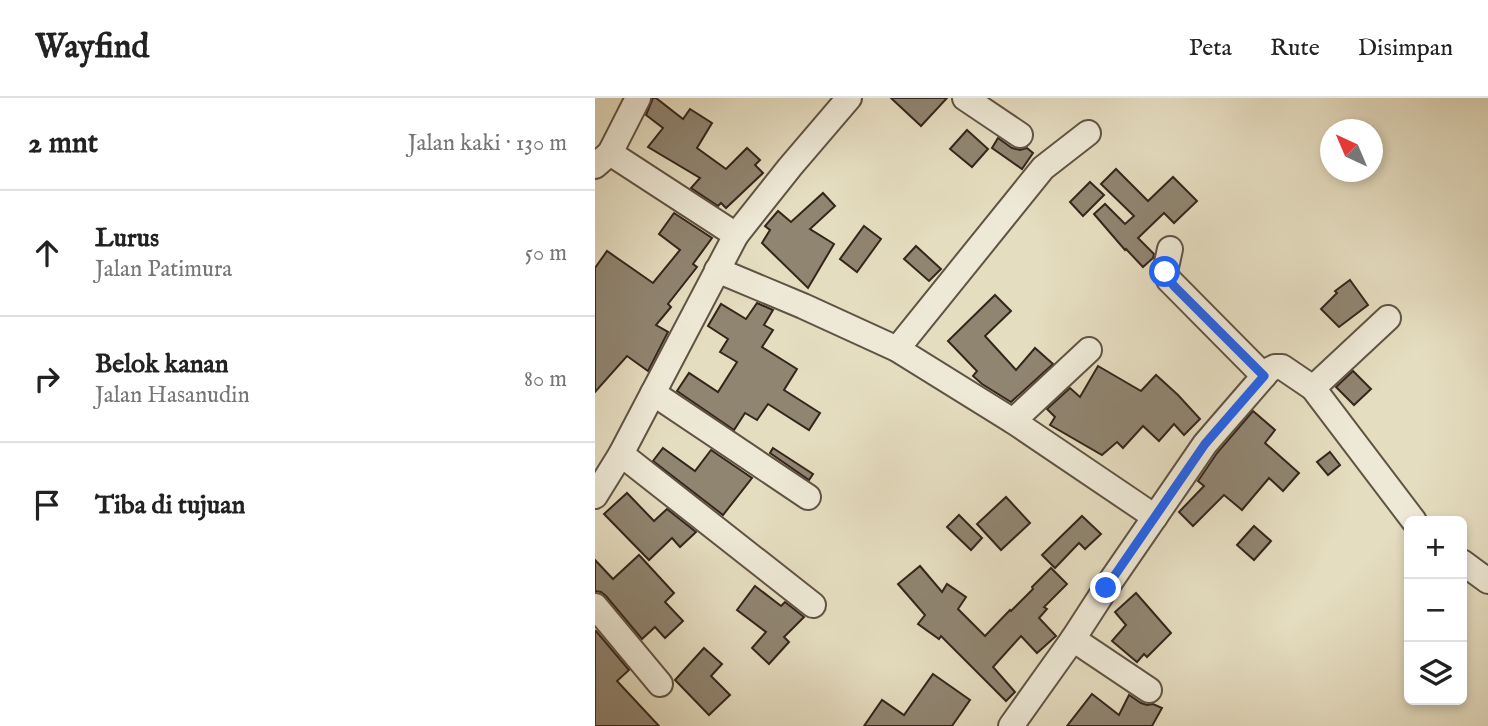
<!DOCTYPE html>
<html lang="id">
<head>
<meta charset="utf-8">
<style>
  :root { --surface:#fff; --page:#f6f6f6; --text:#222; --muted:#767676; --line:#e0e0e0 }
  body { margin:0; font-family:"IM FELL English",serif; background:var(--page); color:var(--text) }
  .controls { position:absolute; right:21px; bottom:21px; display:grid; overflow:hidden; border-radius:10px; box-shadow:0 4px 10px #0003 }
  .controls button { width:63px; height:63px; display:grid; place-items:center; padding:0; border:0; border-bottom:2px solid var(--line); background:var(--surface); color:var(--text); font:35px sans-serif }
  .compass { position:absolute; left:725px; top:21px; width:63px; height:63px; border-radius:50%; background:var(--surface); box-shadow:0 4px 10px #0003; rotate:316deg }
  .stop { position:absolute; width:21px; height:21px; margin:-16px; border:5px solid #2563eb; border-radius:50%; background:#fff }
  .stop.end { background:#2563eb; border-color:#fff; box-shadow:0 2px 7px #0008 }
  .list { margin:0; padding:0; list-style:none }
  h2 { display:flex; justify-content:space-between; align-items:center; height:91px; margin:0; padding:0 28px; font-size:30px }
  h2 small { font-size:23px; font-weight:400; color:var(--muted) }
  .list li { display:grid; grid-template-columns:46px 1fr auto; gap:21px; align-items:center; box-sizing:border-box; height:126px; padding:0 28px; border-top:2px solid var(--line) }
  .list b { display:block; font-size:26px; white-space:nowrap }
  .list p { margin:0; font-size:23px; white-space:nowrap; color:var(--muted) }
  .list em { font-size:23px; font-style:normal; color:var(--muted) }
  .icon { flex:none; width:38px; height:38px; fill:none; stroke:currentColor; stroke-width:2; stroke-linecap:round; stroke-linejoin:round }
  .map { position:relative; flex:none; width:893px; height:628px; overflow:hidden }
  header { display:flex; align-items:center; gap:42px; box-sizing:border-box; height:98px; padding:0 35px; background:var(--surface); border-bottom:2px solid var(--line) }
  header strong { font-size:33px }
  nav { display:flex; gap:38px; margin-inline-start:auto; font-size:24px }
  main { display:flex }
  aside { flex:1; background:var(--surface) }
  .map>svg:first-child { display:block }
  .building { fill:#908571; stroke:#34251b; stroke-width:2 }
  .lines { fill:none; stroke-linecap:round; stroke-linejoin:round }
  .minor-casing { stroke:#605344; stroke-width:28 }
  .minor { stroke:#eee9d6; stroke-width:24 }
  .route { stroke:#2563eb; stroke-width:9 }
</style>
</head>
<body>
<header>
<strong>Wayfind</strong>
<nav><a>Peta</a><a>Rute</a><a>Disimpan</a></nav>
</header>
<main>
<aside>
<h2>2 mnt<small>Jalan kaki · 130 m</small></h2>
<ul class="list">
<li><svg class="icon" aria-label="ahead" viewBox="0 0 24 24"><path d="M12 20V5M6 11l6-6 6 6"/></svg><div><b>Lurus</b><p>Jalan Patimura</p></div><em>50 m</em></li>
<li><svg class="icon" aria-label="right" viewBox="0 0 24 24"><path d="M7 20v-9h11M14 6l5 5-5 5"/></svg><div><b>Belok kanan</b><p>Jalan Hasanudin</p></div><em>80 m</em></li>
<li><svg class="icon" aria-label="arrive" viewBox="0 0 24 24"><path d="M6 21V4h12l-3 4 3 4H6"/></svg><div><b>Tiba di tujuan</b></div></li>
</ul>
</aside>
<div class="map">
<svg width="893" height="628" viewBox="0 0 893 628">
  <rect width="100%" height="100%" fill="#e5ddc0"/>
  <filter id="stains"><feTurbulence type="fractalNoise" baseFrequency=".00286" numOctaves="4"/><feColorMatrix values="0 0 0 0 .2 0 0 0 0 .09 0 0 0 0 .02 0 0 0 .5 -.17"/></filter>
  <radialGradient id="worn" r=".72"><stop offset=".6" stop-color="#630" stop-opacity="0"/><stop offset="1" stop-color="#630" stop-opacity=".3"/></radialGradient>
  <g class="building">
    <path d="M58,0H61L88,21L95,11L117,25L102,50L131,71L152,50L165,62L160,67L168,75L131,110L126,105L123,108L96,90L105,80L53,49L68,30L51,17Z"/>
    <path d="M296,0H352L326,28Z"/>
    <path d="M372,32L393,51L377,69L355,51Z"/>
    <path d="M403,40L417,50L425,52L432,50L438,55L427,71L397,50Z"/>
    <path d="M521,71L553,103L578,79L602,103L579,125L569,115L543,140L559,156L558,160L548,169L531,151L530,152L499,116L510,106L530,126L539,118L506,86Z"/>
    <path d="M495,84L509,97L488,118L475,104Z"/>
    <path d="M228,95L240,108L215,131L239,146L213,190L167,145L175,132L170,128L183,113L196,124Z"/>
    <path d="M79,115L117,140L98,166L102,169L73,206L76,209L61,227L73,234L53,273L32,258L0,294V170L12,153L58,185L85,152L64,136Z"/>
    <path d="M269,128L286,141L262,174L245,161Z"/>
    <path d="M321,148L346,171L334,183L309,161Z"/>
    <path d="M755,182L773,207L744,229L726,211L742,195L740,193Z"/>
    <path d="M400,197L416,213L390,238L421,272L440,250L458,266L416,304L387,286L378,278L382,273L353,243Z"/>
    <path d="M162,205L178,212L169,227L178,232L167,249L202,271L189,292L225,315L214,332L173,306L162,322L150,315L139,332L82,293L94,275L123,294L142,264L125,254L133,241L113,228L126,206L151,221Z"/>
    <path d="M503,268L546,293L561,277L583,297L605,321L589,337L579,326L564,343L548,328L528,350L522,344L507,357L455,327L460,319L452,311L475,290L485,299Z"/>
    <path d="M758,273L776,291L759,307L741,289Z"/>
    <path d="M658,313L680,332L670,345L704,375L688,393L674,380L647,412L629,397L598,428L584,414L609,388L603,383L622,355Z"/>
    <path d="M68,350L100,373L116,352L157,380L128,417L58,363Z"/>
    <path d="M178,350L218,376L214,382L175,355Z"/>
    <path d="M735,354L745,367L733,377L722,364Z"/>
    <path d="M32,395L59,423L72,411L101,434L85,449L77,440L54,462L9,416Z"/>
    <path d="M411,399L435,425L406,452L382,426Z"/>
    <path d="M364,417L387,440L376,452L352,429Z"/>
    <path d="M487,418L506,436L490,451L484,445L460,470L447,457Z"/>
    <path d="M659,428L676,443L659,462L642,447Z"/>
    <path d="M44,457L79,495L70,504L88,523L70,540L60,529L47,541L11,498L6,494L0,493V462L18,481Z"/>
    <path d="M325,468L347,494L352,486L371,499L363,511L390,538L415,512L416,513L438,491L437,489L456,470L472,486L449,509L452,511L444,520L461,538L442,555L426,538L398,569L420,594L411,603L346,538L344,541L323,526L330,517L303,486Z"/>
    <path d="M160,488L186,508L190,504L209,519L189,539L194,544L174,566L157,550L171,534L142,512Z"/>
    <path d="M541,495L576,535L552,559L549,556L542,564L517,543L531,527L520,514Z"/>
    <path d="M1,533L34,572L22,583L64,628H0V534Z"/>
    <path d="M109,550L127,566L116,578L135,597L114,617L80,582Z"/>
    <path d="M338,576L375,602L357,628H269L287,602L309,617Z"/>
    <path d="M497,596L524,617L534,597L546,605L552,607L558,606L567,610L557,628H472Z"/>
  </g>
  <g class="lines">
    <g class="minor-casing">
      <g id="minor">
        <path d="M370,0L425,37"/>
        <path d="M15,55L43,0"/>
        <path d="M0,68L15,55L141,137"/>
        <path d="M575,151L570,174L574,182L669,278"/>
        <path d="M122,172L208,208L302,251L418,323L560,419"/>
        <path d="M302,251L448,70L493,35"/>
        <path d="M718,290L793,220"/>
        <path d="M58,295L213,399"/>
        <path d="M418,323L494,252"/>
        <path d="M26,356L218,507"/>
        <path d="M0,398L26,356L141,137L195,69L254,0"/>
        <path d="M867,464L893,483"/>
        <path d="M0,508L65,586"/>
        <path d="M478,541L554,592"/>
        <path d="M416,628L478,541L511,490L610,346L674,272L680,269H687L718,290L819,423"/>
      </g>
    </g>
    <use href="#minor" class="minor"/>
  </g>
  <g class="lines">
    <path class="route" d="M511,490L610,346L669,278L580,189L574,182L570,174"/>
  </g>
  <rect width="100%" height="100%" filter="url(#stains)"/>
  <rect width="100%" height="100%" fill="url(#worn)"/>
</svg>
<div class="controls">
<button>+</button>
<button>−</button>
<button><svg class="icon" aria-label="layers" viewBox="0 0 24 24"><path d="M12 4l9 5-9 5-9-5zM3 14l9 5 9-5"/></svg></button>
</div>
<svg class="compass" viewBox="-18 -18 36 36"><path d="M0-13l5 13h-10z" fill="#e53935"/><path d="M0 13l5-13h-10z" fill="#767676"/></svg>
<div class="stop" style="left:570px;top:174px"></div>
<div class="stop end" style="left:511px;top:490px"></div>
</div>
</main>
</body>
</html>
